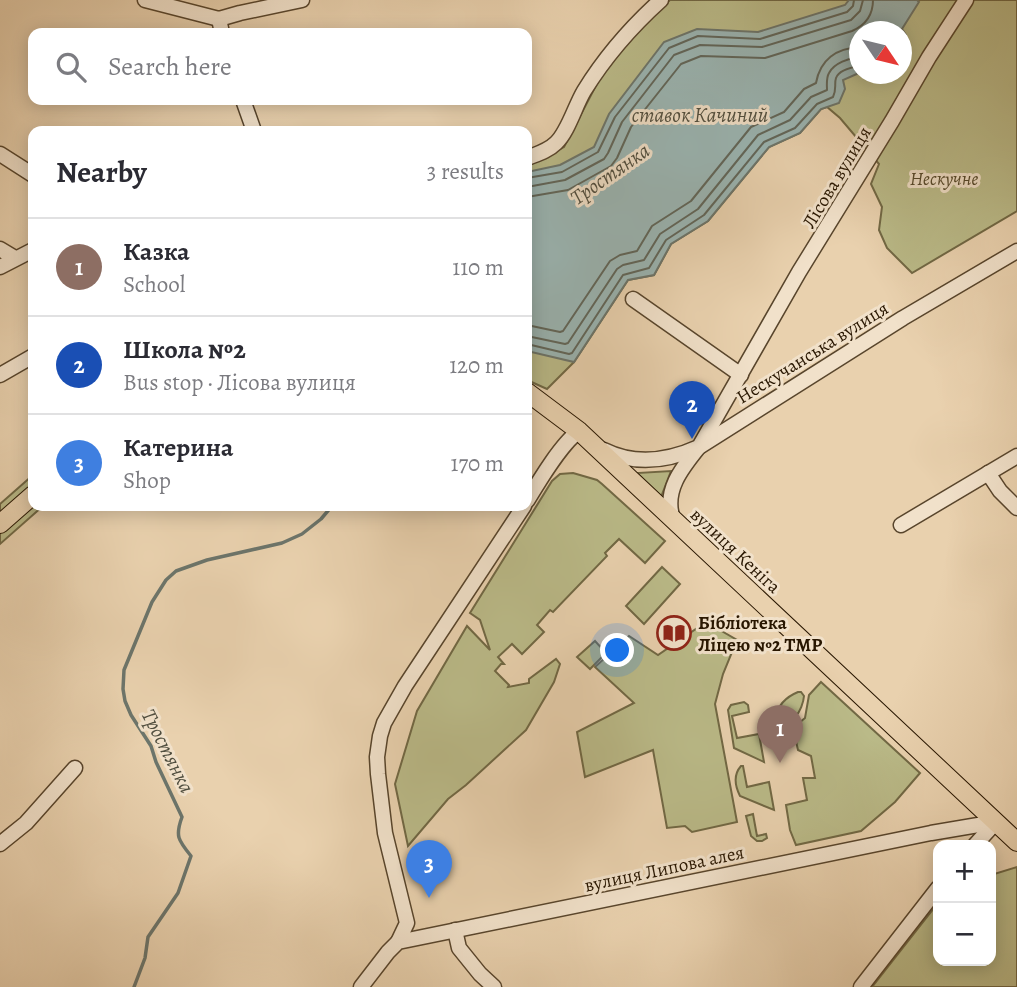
<!DOCTYPE html>
<html lang="en">
<head>
<meta charset="utf-8">
<style>
  :root { --surface:#fff; --page:#f7f7f7; --text:#2b2b33; --muted:#7c7c81; --line:#e1e1e2; --accent:#8f2418 }
  body { margin:0; font-family:Alegreya,serif; background:var(--page); color:var(--text) }
  .controls { position:absolute; right:21px; bottom:21px; display:grid; overflow:hidden; border-radius:14px; box-shadow:0 4px 18px #0003 }
  .controls button { width:63px; height:63px; display:grid; place-items:center; padding:0; border:0; border-bottom:2px solid var(--line); background:var(--surface); color:var(--text); font:35px sans-serif }
  .compass { position:absolute; left:849px; top:21px; width:63px; height:63px; border-radius:50%; background:var(--surface); box-shadow:0 4px 18px #0003; rotate:125deg }
  .you { position:absolute; left:618px; top:651px; width:24px; height:24px; margin:-18px; border:5px solid #fff; border-radius:50%; background:#1a73e8; box-shadow:0 0 0 10px #1a73e833 }
  .badge { display:grid; place-items:center; width:46px; height:46px; border-radius:50%; background:var(--accent); color:#fff; font-size:23px; font-weight:700 }
  .pin { position:absolute; translate:-50% -58px; filter:drop-shadow(0 2px 4px #0008) }
  .pin::after { content:''; position:absolute; top:37px; width:24px; height:21px; background:inherit; clip-path:polygon(0 0,100% 0,50% 100%) }
  .list { margin:0; padding:0; list-style:none }
  h2 { display:flex; justify-content:space-between; align-items:center; height:91px; margin:0; padding:0 28px; font-size:30px }
  h2 small { font-size:23px; font-weight:400; color:var(--muted) }
  .list li { display:grid; grid-template-columns:46px 1fr auto; gap:21px; align-items:center; box-sizing:border-box; height:98px; padding:0 28px; border-top:2px solid var(--line) }
  .list b { display:block; font-size:26px; white-space:nowrap }
  .list p { margin:0; font-size:23px; white-space:nowrap; color:var(--muted) }
  .list em { font-size:23px; font-style:normal; color:var(--muted) }
  .icon { flex:none; width:38px; height:38px; fill:none; stroke:currentColor; stroke-width:2; stroke-linecap:round; stroke-linejoin:round }
  .map { position:relative; flex:none; width:1017px; height:987px; overflow:hidden }
  .search { position:absolute; background:var(--surface); box-shadow:0 4px 18px #0003; left:28px; top:28px; width:504px; height:77px; display:flex; align-items:center; gap:18px; box-sizing:border-box; padding:0 24px; border-radius:14px; color:var(--muted); font-size:26px }
  .panel { position:absolute; background:var(--surface); box-shadow:0 4px 18px #0003; left:28px; top:126px; width:504px; height:385px; border-radius:14px }
  .map>svg:first-child { display:block }
  .green { fill:#baba88; stroke:#716844; stroke-width:2; fill-rule:evenodd }
  .water { fill:#9ab5b3; stroke:#6c756b; stroke-width:2 }
  .lines { fill:none; stroke-linecap:round; stroke-linejoin:round }
  .shore { stroke:#61665a; stroke-width:2 }
  .stream { stroke:#6c756b; stroke-width:3.5 }
  .minor-casing { stroke:#58452c; stroke-width:17 }
  .major-casing { stroke:#281600; stroke-width:20 }
  .minor { stroke:#f1e1ca; stroke-width:14 }
  .major { stroke:#e9d1ae; stroke-width:18 }
  .labels { text-anchor:middle; stroke-width:6; stroke-linejoin:round; paint-order:stroke }
  .street-label { font-size:19px; fill:#281600; stroke:#f1e1ca }
  .park-label { font-size:19px; font-style:italic; fill:#544729; stroke:#f1e1ca }
  .poi-label { font-size:19px; font-weight:bold; fill:#281600; stroke:#f1e1ca; text-anchor:start }
  .water-label { font-size:21px; font-style:italic; fill:#504e3f; stroke:#f1e1ca }
</style>
</head>
<body>
<div class="map">
<svg width="1017" height="987" viewBox="0 0 1017 987">
  <rect width="100%" height="100%" fill="#e9d1ae"/>
  <filter id="stains"><feTurbulence type="fractalNoise" baseFrequency=".00286" numOctaves="4"/><feColorMatrix values="0 0 0 0 .2 0 0 0 0 .09 0 0 0 0 .02 0 0 0 .5 -.17"/></filter>
  <radialGradient id="worn" r=".72"><stop offset=".6" stop-color="#630" stop-opacity="0"/><stop offset="1" stop-color="#630" stop-opacity=".3"/></radialGradient>
  <g class="green">
    <path d="M670,0H1017V211L912,273L887,248L879,230L882,207L871,184L879,164L840,118L827,107L821,109L800,133L769,147L708,221L671,244L654,275L628,280L574,362L547,389L527,380V166L564,147L615,49ZM860,32H902V74H860Z"/>
    <path d="M671,471L661,497L637,473Z"/>
    <path d="M573,473L597,480L602,484L665,541L645,563L619,539L605,553L607,556L553,612L550,610L537,625L544,632L522,654L512,644L498,657L504,664H501L495,671L509,685L508,687L529,683V679L556,659L560,664L554,682L526,730L466,785L448,799L408,846L395,784L417,711L467,626L490,650L480,620L470,613L552,481L560,474Z"/>
    <path d="M33,475V489L0,518V504Z"/>
    <path d="M33,506H43L0,544V532Z"/>
    <path d="M662,567L680,584L644,624L626,606Z"/>
    <path d="M706,622L737,640L723,674L715,704L737,822L692,832L685,826L667,828L653,750L585,777L577,732L634,703L595,667L629,636L658,655Z"/>
    <path d="M595,641L606,653L590,669L577,657Z"/>
    <path d="M821,682L920,773L895,802L861,831L796,845L790,830L786,805L807,800L803,778H815L811,756L798,750L793,728L805,718L809,695Z"/>
    <path d="M798,692H801L804,696C803,709 791,732 776,717C778,705 786,697 798,692Z"/>
    <path d="M744,702L748,705L749,712L732,716L737,738L759,734L764,762L734,748L728,710L731,705Z"/>
    <path d="M741,766H743L747,787L769,782L774,810L740,796C735,786 733,775 741,766Z"/>
    <path d="M753,814L757,836L766,834L767,838L762,841H757L751,836L746,816Z"/>
    <path d="M1017,867V987H872L938,903V961H991V875Z"/>
  </g>
  <path class="water" d="M849,0H917L919,2L902,29L906,35V44L902,46V32H860L859,73L843,80L845,89L839,103L821,109L800,133L769,147L708,221L671,244L654,275L628,280L574,362L527,351V172L560,165L594,147L609,114L664,42L697,29L758,32L845,5Z"/>
  <g class="lines">
    <g class="shore">
      <path d="M527,178L562,172L598,152L615,117L669,48L698,36L760,39L847,12L853,6L854,0"/>
      <path d="M527,187L565,180L604,159L608,153L622,122L674,55L700,45L762,47L851,20L860,11L863,0"/>
      <path d="M527,197L568,190L611,166L617,158L631,127L681,64L701,56L765,58L852,31C866,25 873,15 873,0"/>
      <path d="M527,325L560,332L563,331L610,261L620,255L637,251L652,226L691,201L751,127L784,112L804,89L816,83C820,60 836,48 860,47"/>
      <path d="M527,336L565,344L568,343L617,269L623,265L644,260L660,234L698,209L758,135L790,120L811,97L827,90C827,85 826,78 829,73C834,63 849,58 860,57"/>
      <path d="M527,344L569,354L572,353L623,275L649,268L666,240L704,215L764,142L795,128L817,104L833,97C837,89 834,84 836,78C839,70 853,67 860,66"/>
    </g>
    <path class="stream" d="M134,987L145,958L148,937L178,893L191,856C178,840 175,836 182,817L156,762L151,746L131,715L125,701L123,689L124,670L152,602L166,580L176,571L207,560L282,543L302,534L321,519L332,506"/>
    <g class="minor-casing">
      <g id="minor">
        <path d="M145,0L219,19L240,13L302,0"/>
        <path d="M219,19L222,33"/>
        <path d="M243,100L254,131"/>
        <path d="M0,154L33,175"/>
        <path d="M527,158C537,154 548,151 556,143C568,132 575,106 584,91C605,57 631,27 661,0"/>
        <path d="M0,249L15,258"/>
        <path d="M0,267L33,250"/>
        <path d="M633,299L741,375"/>
        <path d="M0,375L33,356"/>
        <path d="M604,450C636,466 668,461 699,447L799,272L892,121L929,57L966,0"/>
        <path d="M988,473L1000,491L1017,508"/>
        <path d="M527,501C539,481 561,444 579,431"/>
        <path d="M673,519C663,491 682,468 699,447L903,318L1017,251"/>
        <path d="M901,525L1017,456"/>
        <path d="M0,844L26,823L75,768"/>
        <path d="M975,845L996,822"/>
        <path d="M455,930L459,948L480,974L494,987"/>
        <path d="M398,942L407,923L385,833L378,774L377,757L380,736L384,723L405,686L524,506"/>
        <path d="M361,987L388,952L398,942L931,833L996,822"/>
        <path d="M861,987L938,888"/>
      </g>
    </g>
    <g class="major-casing">
      <g id="major">
        <path d="M527,392L579,431L1017,842"/>
        <path d="M0,524L33,495"/>
      </g>
    </g>
    <use href="#minor" class="minor"/>
    <use href="#major" class="major"/>
  </g>
  <defs>
    <g id="library-ring" transform="scale(1.75)"><circle r="9.5" fill="#f1e1ca" stroke="#8f2418" stroke-width="1.5"/><path d="M-6-4Q-3-5.5-.7-3.5V5Q-3 3-6 4ZM6-4Q3-5.5 .7-3.5V5Q3 3 6 4Z" fill="#8f2418"/></g>
  </defs>
  <g fill-rule="evenodd">
    <use href="#library-ring" x="674" y="633"/>
  </g>
  <g class="labels">
    <g class="street-label">
      <text transform="translate(836 177) rotate(-59)" y="7">Лісова вулиця</text>
      <text transform="translate(812 352) rotate(-32)" y="7">Нескучанська вулиця</text>
      <text transform="translate(736 550) rotate(43)" y="7">вулиця Кеніга</text>
      <text transform="translate(664 868) rotate(-12)" y="7">вулиця Липова алея</text>
    </g>
    <g class="park-label">
      <text x="944" y="185">Нескучне</text>
    </g>
    <g class="poi-label">
      <text x="698" y="629">Бібліотека<tspan x="698" dy="22">Ліцею №2 ТМР</tspan></text>
    </g>
    <g class="water-label">
      <text x="700" y="122">ставок Качиний</text>
      <text transform="translate(610 174) rotate(-35)" y="7">Тростянка</text>
      <text transform="translate(168 751) rotate(63)" y="7">Тростянка</text>
    </g>
  </g>
  <rect width="100%" height="100%" filter="url(#stains)"/>
  <rect width="100%" height="100%" fill="url(#worn)"/>
</svg>
<div class="controls">
<button>+</button>
<button>−</button>
</div>
<svg class="compass" viewBox="-18 -18 36 36"><path d="M0-13l5 13h-10z" fill="#e53935"/><path d="M0 13l5-13h-10z" fill="#7c7c81"/></svg>
<div class="you"></div>
<div class="pin badge" style="left:780px;top:763px;background:#8d6e63">1</div>
<div class="pin badge" style="left:692px;top:439px;background:#1a4fb4">2</div>
<div class="pin badge" style="left:429px;top:898px;background:#3f7fe0">3</div>
<div class="search"><svg class="icon" aria-label="search" viewBox="0 0 24 24"><circle cx="10" cy="10" r="6"/><path d="M15 15l6 6"/></svg>Search here</div>
<section class="panel">
<h2>Nearby<small>3 results</small></h2>
<ul class="list">
<li><span class="badge" style="background:#8d6e63">1</span><div><b>Казка</b><p>School</p></div><em>110 m</em></li>
<li><span class="badge" style="background:#1a4fb4">2</span><div><b>Школа №2</b><p>Bus stop · Лісова вулиця</p></div><em>120 m</em></li>
<li><span class="badge" style="background:#3f7fe0">3</span><div><b>Катерина</b><p>Shop</p></div><em>170 m</em></li>
</ul>
</section>
</div>
</body>
</html>
